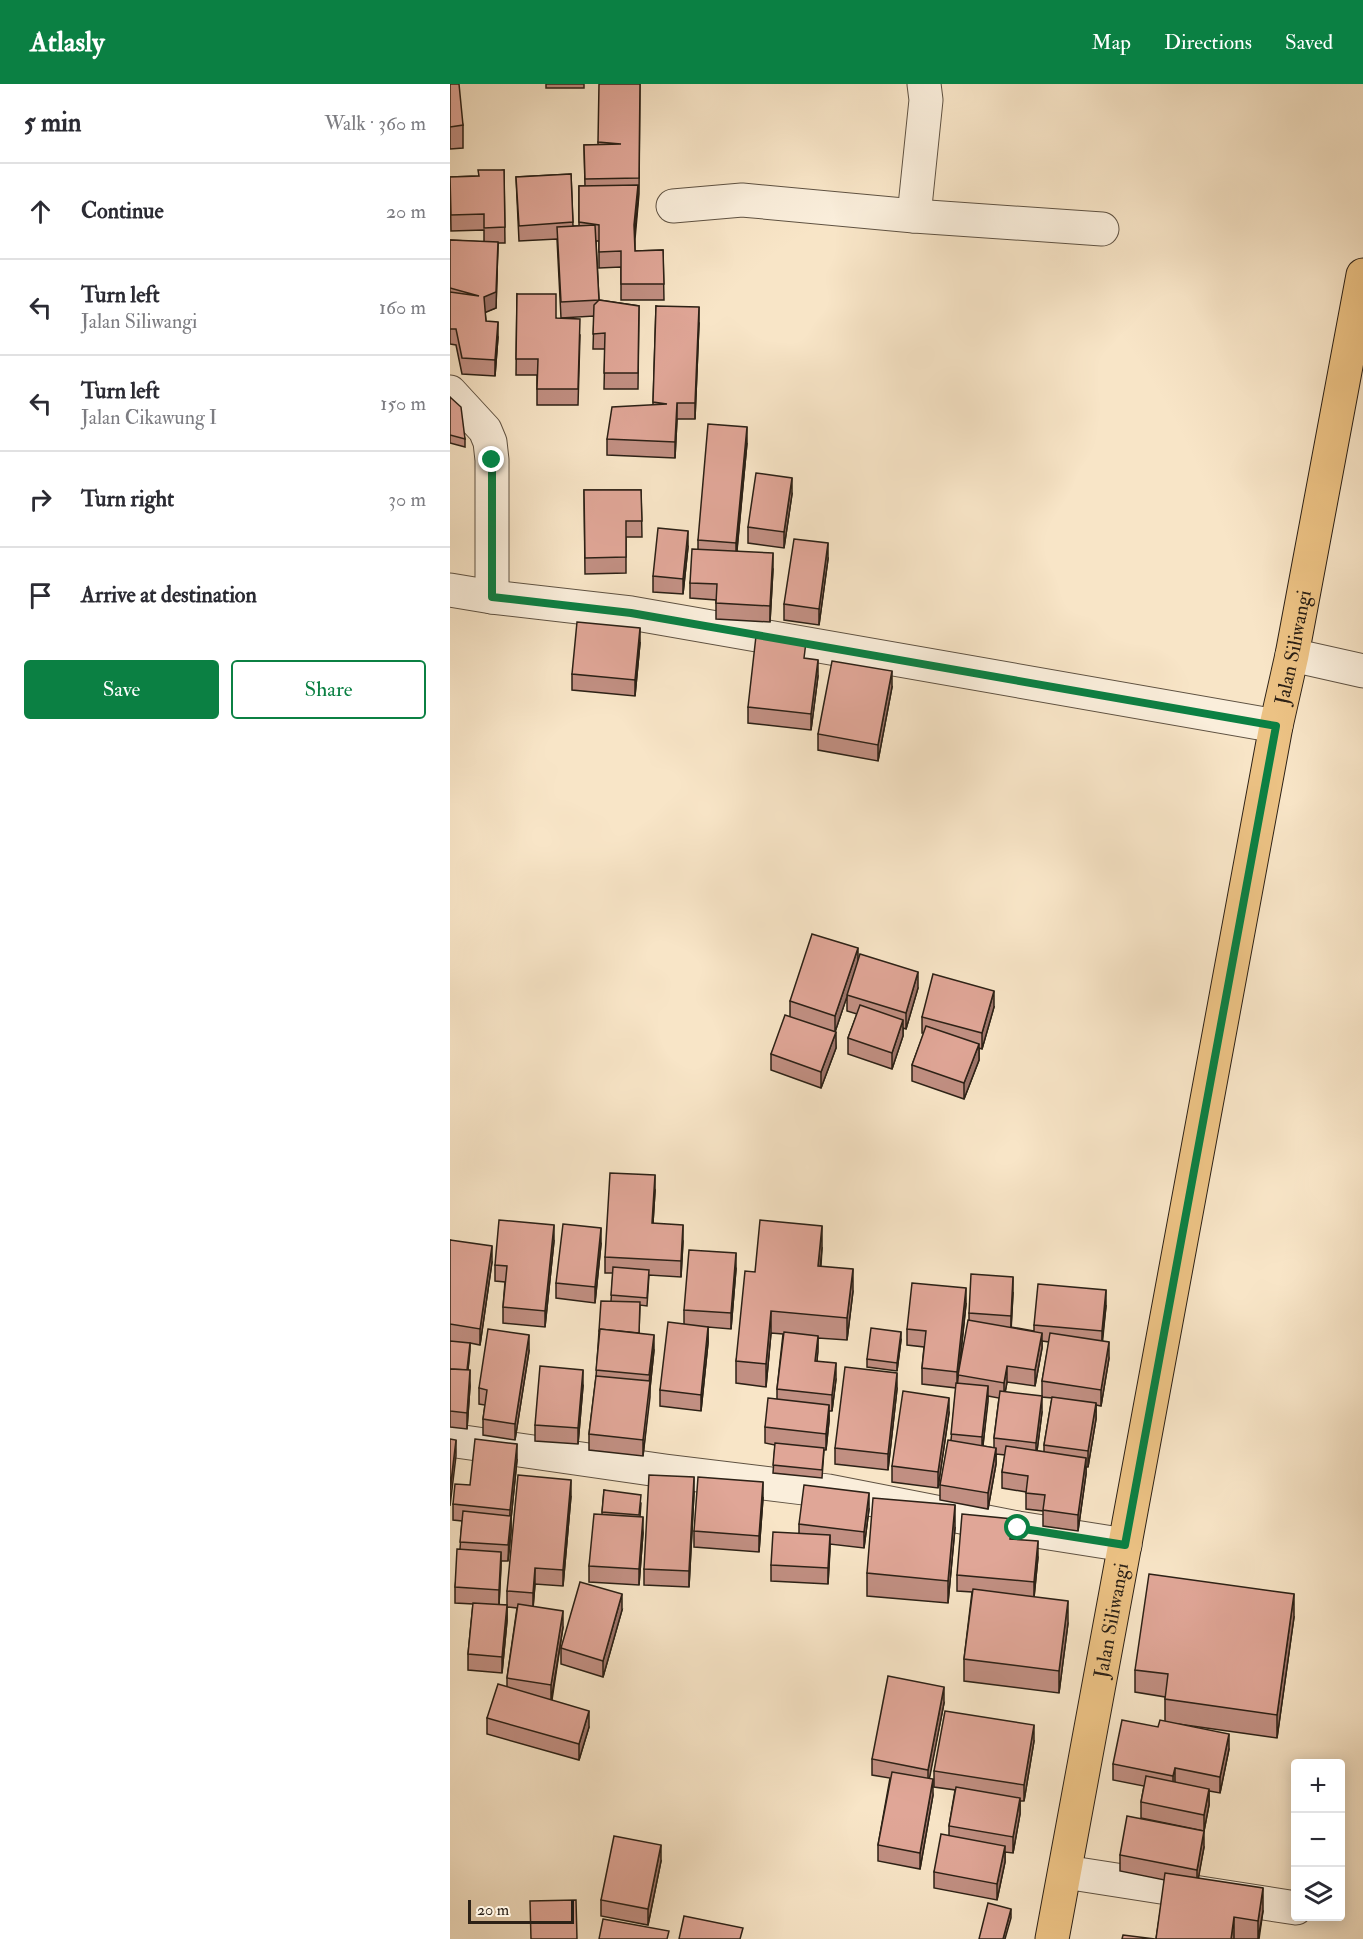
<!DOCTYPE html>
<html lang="en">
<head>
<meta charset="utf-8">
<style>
  :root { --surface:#fff; --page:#f2f2f3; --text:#2b2b33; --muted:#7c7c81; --line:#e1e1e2; --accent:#0b8043 }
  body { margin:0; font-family:"IM FELL Double Pica",serif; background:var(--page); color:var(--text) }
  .controls { position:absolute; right:18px; bottom:18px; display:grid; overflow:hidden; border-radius:6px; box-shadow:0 3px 15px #0003 }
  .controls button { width:54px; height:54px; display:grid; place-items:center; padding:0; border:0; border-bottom:2px solid var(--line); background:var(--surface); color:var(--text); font:30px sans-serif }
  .scale { position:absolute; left:18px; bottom:15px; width:106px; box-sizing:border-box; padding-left:6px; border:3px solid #2c2116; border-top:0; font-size:16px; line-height:21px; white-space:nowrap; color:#2c2116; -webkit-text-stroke:4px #faeedb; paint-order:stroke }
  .stop { position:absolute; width:18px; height:18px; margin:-14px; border:4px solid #0b8043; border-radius:50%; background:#fff }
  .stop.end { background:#0b8043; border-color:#fff; box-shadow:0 2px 6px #0008 }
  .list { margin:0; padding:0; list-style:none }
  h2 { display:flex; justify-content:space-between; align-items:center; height:78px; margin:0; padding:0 24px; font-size:26px }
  h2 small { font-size:20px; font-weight:400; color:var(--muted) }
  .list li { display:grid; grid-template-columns:39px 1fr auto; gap:18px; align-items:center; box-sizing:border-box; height:96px; padding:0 24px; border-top:2px solid var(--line) }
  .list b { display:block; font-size:22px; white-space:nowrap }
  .list p { margin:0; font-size:20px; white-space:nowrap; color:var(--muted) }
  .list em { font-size:20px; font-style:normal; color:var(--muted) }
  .actions { display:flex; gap:12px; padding:18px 24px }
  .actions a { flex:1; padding:14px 0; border:2px solid var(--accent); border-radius:6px; text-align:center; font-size:21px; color:var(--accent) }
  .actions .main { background:var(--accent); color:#fff }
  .icon { flex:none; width:33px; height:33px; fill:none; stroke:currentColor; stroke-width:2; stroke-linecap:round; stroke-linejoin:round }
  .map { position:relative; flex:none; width:913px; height:1855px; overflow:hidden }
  header { display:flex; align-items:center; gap:36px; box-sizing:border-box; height:84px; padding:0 30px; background:var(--accent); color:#fff }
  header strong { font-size:28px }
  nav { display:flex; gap:33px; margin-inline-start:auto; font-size:21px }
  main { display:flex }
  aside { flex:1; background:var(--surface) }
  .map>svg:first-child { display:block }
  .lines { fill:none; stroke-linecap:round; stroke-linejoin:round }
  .minor-casing { stroke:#5f5242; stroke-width:35 }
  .primary-casing { stroke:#2c2116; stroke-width:35 }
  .minor { stroke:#faeedb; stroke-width:33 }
  .primary { stroke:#ecc284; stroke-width:33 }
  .wall { fill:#c18f82; stroke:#2c2116; stroke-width:1.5; fill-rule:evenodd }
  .shaded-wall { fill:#9d746a; stroke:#2c2116; stroke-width:1.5 }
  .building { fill:#e0a697; stroke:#2c2116; stroke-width:1.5 }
  .route { stroke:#0b8043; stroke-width:8 }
  .labels { text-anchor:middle; stroke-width:5; stroke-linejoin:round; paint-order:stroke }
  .street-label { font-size:20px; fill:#2c2116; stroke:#faeedb }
</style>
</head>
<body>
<header>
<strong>Atlasly</strong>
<nav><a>Map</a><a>Directions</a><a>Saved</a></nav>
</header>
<main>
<aside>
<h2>5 min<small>Walk · 360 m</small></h2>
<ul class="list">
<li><svg class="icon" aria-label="ahead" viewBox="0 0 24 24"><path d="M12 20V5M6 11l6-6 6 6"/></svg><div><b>Continue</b></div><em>20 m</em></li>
<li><svg class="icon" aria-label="left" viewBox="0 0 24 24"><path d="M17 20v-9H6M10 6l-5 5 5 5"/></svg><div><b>Turn left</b><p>Jalan Siliwangi</p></div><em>160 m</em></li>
<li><svg class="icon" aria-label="left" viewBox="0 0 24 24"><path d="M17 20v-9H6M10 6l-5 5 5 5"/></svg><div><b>Turn left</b><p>Jalan Cikawung I</p></div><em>150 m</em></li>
<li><svg class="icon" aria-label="right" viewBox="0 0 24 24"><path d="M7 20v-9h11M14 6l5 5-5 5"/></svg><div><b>Turn right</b></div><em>30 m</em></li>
<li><svg class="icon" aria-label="arrive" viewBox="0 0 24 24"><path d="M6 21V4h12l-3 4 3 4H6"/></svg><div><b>Arrive at destination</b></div></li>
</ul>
<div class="actions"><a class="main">Save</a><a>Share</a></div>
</aside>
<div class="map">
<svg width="913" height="1855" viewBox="0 0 913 1855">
  <rect width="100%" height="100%" fill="#f8e5c7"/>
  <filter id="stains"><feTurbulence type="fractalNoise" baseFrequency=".00333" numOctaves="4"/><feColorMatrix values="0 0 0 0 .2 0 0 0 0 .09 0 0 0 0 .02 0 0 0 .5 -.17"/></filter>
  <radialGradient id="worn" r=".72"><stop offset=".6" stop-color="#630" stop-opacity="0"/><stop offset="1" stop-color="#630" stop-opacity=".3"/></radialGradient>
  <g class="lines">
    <g class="minor-casing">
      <g id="minor">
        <path d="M223,122L292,116L464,132L652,145"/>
        <path d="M464,132L476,16L474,0"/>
        <path d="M0,308L35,346L40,358L42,376V513"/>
        <path d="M0,506L42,513L181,529L826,642"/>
        <path d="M842,571L913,587"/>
        <path d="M0,1356L215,1387L378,1407L568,1444L675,1461"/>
        <path d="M615,1788L846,1824"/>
      </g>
    </g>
    <g class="primary-casing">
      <g id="primary">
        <path id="s1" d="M602,1855L826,642L842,571L913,191"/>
      </g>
    </g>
    <use href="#minor" class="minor"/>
    <use href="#primary" class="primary"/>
  </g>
  <g class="wall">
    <path d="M0,0L13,41V64L0,65Z"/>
    <rect x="96" y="0" width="38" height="4"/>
    <path d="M190,0L189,110L185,155V167L213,166L214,216H171V183L149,184V157H146L149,216L189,222L188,305H154L155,265H143L144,232L111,234L107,155L69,157L66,93L121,90L123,142H129V102H135L134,61H148V58Z"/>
    <path d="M54,86L55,159H48L46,224L35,228L36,237L48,253L45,292L12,290L6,261L0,260V156L34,158V146L1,147L0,93L28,92Z"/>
    <path d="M67,210L106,234L130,251L128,321H87V291H66Z"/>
    <path d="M206,222L249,239L245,335H227L225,374L157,371V355L203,320Z"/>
    <path d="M0,313L15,355V363L0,359Z"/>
    <path d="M297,359L287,467L323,485L320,538L266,535V516L240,514V499L248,465V456Z"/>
    <path d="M134,406H191L192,453H176V489L135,490Z"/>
    <path d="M342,410L334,464L298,459V443Z"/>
    <path d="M238,463L233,510L203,508V492Z"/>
    <path d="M378,475L369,541L334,536V520Z"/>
    <path d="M190,559L185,612L122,606V590Z"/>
    <path d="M356,575L368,592L361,646L298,639V623Z"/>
    <path d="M442,603L428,677L368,666V650Z"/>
    <path d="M408,878L468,904L456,945L453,944V952L442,985L398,970V954L407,930L397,927V912L385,948L386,964L371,1004L321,986V970L340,933V917Z"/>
    <path d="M544,923L532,965L529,964V976L514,1015L462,997V981L474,949H472V933Z"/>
    <path d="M205,1107L203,1139L233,1157L231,1193L199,1191L197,1222L190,1221L189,1249L204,1266L193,1372L139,1366V1350L146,1293L149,1247L161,1217L163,1189H155V1173Z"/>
    <path d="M0,1156L42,1178L30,1261L20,1259L18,1286L20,1302L17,1345L0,1343Z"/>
    <path d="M104,1157L95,1243L53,1239V1223L55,1198L45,1197V1181Z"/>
    <path d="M151,1160L145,1219L106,1214V1199Z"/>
    <path d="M372,1164L371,1182L403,1207L397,1256L368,1254L367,1277L386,1295L382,1327H379V1337L376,1366H374L372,1394L323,1389L325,1361L315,1359V1343L327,1315V1305L333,1250L321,1249L316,1303L286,1299V1277L305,1188Z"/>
    <path d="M286,1185L281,1245L258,1243V1259L251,1327L210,1322V1306L234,1240V1226Z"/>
    <path d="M563,1209L561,1243L584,1247V1241L656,1222L652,1257L659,1274L651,1322L646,1321V1335L638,1383H636V1390L628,1447L593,1442V1427L576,1425V1408L552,1404V1388L555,1371L546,1370V1380L538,1425L490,1416V1401L501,1356L506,1304L472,1300V1284L474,1263L457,1261V1245L516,1220L509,1289L519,1236V1229ZM592,1257L599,1258L592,1297V1313L602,1314L594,1361V1368L587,1367L592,1328L555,1308L557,1298L585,1302L592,1264ZM538,1312L549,1314L544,1354V1364L533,1362Z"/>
    <path d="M451,1256L447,1287L417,1283V1275Z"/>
    <path d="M79,1267L65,1356L33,1351V1335L35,1321L29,1320V1304Z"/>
    <path d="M133,1302L128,1360L85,1357V1341Z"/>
    <path d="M447,1305L438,1386L385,1380V1364Z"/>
    <path d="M499,1329L488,1404L442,1398V1382Z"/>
    <path d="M67,1376L61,1435V1448L58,1477H51L49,1521H57V1507L121,1412L113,1502L85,1500L83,1523L113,1543L102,1616L139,1643L129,1676L37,1650V1634L57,1603V1594L67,1524L57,1523V1537L52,1589L18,1586V1570L23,1520L5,1519V1503L10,1465L12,1437L3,1436V1420L20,1401Z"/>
    <path d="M154,1406L191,1419L190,1433L193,1449L189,1501L139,1498V1482L152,1430Z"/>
    <path d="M244,1409L239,1503L194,1501V1485Z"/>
    <path d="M313,1414L309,1468L244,1463V1447Z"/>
    <path d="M419,1425L414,1464L380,1460L378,1500L321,1497V1481L349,1449V1440Z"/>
    <path d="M505,1444L498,1519L417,1512V1489Z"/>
    <path d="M563,1451L562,1455L588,1473L584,1513L618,1539L609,1609L514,1597V1575L522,1508L507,1507V1491Z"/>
    <path d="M172,1526L153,1593L111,1580V1564Z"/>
    <path d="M844,1533L827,1654L728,1640L779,1665L770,1709L759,1707V1721L754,1747L691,1734V1718L694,1702L663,1696V1680L715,1637V1613L685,1608V1586Z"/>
    <path d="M494,1619L479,1694L483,1711L470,1785L428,1777V1761L440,1694L422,1691V1675Z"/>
    <path d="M584,1657L574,1717H570V1730L563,1769L555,1768V1778L547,1816L484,1804V1788L499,1751V1742L505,1706L484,1703V1687Z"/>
    <path d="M754,1763L748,1794L813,1827L809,1855H706L715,1796L670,1787V1771Z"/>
    <path d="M211,1777L198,1841L151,1832V1816Z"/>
  </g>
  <g class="shaded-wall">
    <path d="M188,101V117L184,157V141Z"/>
    <path d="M48,158L46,224L34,229V213Z"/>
    <path d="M249,223V239L245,335V319Z"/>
    <path d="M48,238V253L45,292V276Z"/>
    <path d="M227,319V335L225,374V358Z"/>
    <path d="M297,343V359L286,475V459Z"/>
    <path d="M342,394V410L334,464V448Z"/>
    <path d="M238,447V463L233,510V495Z"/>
    <path d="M378,459V475L369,541V525Z"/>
    <path d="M323,469V485L320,538V522Z"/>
    <path d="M190,544V559L185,612V596Z"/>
    <path d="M368,576V592L361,646V630Z"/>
    <path d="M442,587V603L428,677V661Z"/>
    <path d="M408,864V880L385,948V932Z"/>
    <path d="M468,888V904L456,945V929Z"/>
    <path d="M544,907V923L532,965V949Z"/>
    <path d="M453,936V952L442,985V969Z"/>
    <path d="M386,948V964L371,1004V988Z"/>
    <path d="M529,960V976L514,1015V999Z"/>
    <path d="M205,1091V1107L202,1155V1139Z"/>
    <path d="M104,1141V1157L95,1243V1227Z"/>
    <path d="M233,1141V1157L231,1193V1177Z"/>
    <path d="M372,1142V1164L368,1204V1182Z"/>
    <path d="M151,1144V1160L145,1219V1203Z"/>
    <path d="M42,1162V1178L30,1261V1245Z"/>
    <path d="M286,1169V1185L281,1245V1229Z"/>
    <path d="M403,1185V1207L397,1256V1234Z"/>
    <path d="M563,1193V1209L561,1248V1232Z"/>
    <path d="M516,1204V1220L507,1304V1288Z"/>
    <path d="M656,1206V1222L652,1263V1247Z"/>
    <path d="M321,1227V1249L316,1303V1280Z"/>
    <path d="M258,1243V1259L251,1327V1311Z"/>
    <path d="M451,1248V1256L447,1287V1279Z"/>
    <path d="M592,1249V1264L585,1302V1286Z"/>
    <path d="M79,1251V1267L65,1356V1340Z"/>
    <path d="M204,1251V1266L200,1304V1313L193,1372V1356Z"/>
    <path d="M368,1252V1268L365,1293V1277Z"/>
    <path d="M659,1258V1274L651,1322V1306Z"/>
    <path d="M20,1259V1267L17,1295V1287Z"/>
    <path d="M386,1279V1295L382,1327V1311Z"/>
    <path d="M557,1282V1298L554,1315V1299Z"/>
    <path d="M20,1286V1302L17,1345V1329Z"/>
    <path d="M133,1286V1302L128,1360V1344Z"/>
    <path d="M447,1289V1305L438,1386V1370Z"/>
    <path d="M538,1302V1318L532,1369V1353Z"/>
    <path d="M592,1312V1328L586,1375V1359Z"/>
    <path d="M499,1314V1329L488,1404V1388Z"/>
    <path d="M646,1319V1335L638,1383V1367Z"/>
    <path d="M379,1321V1337L376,1366V1350Z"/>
    <path d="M6,1356V1372L0,1422V1406Z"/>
    <path d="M67,1360V1376L61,1435V1448L58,1477L60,1426Z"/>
    <path d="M546,1364V1380L538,1425V1409Z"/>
    <path d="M636,1374V1390L628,1447V1431Z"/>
    <path d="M244,1393V1409L239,1503V1487Z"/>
    <path d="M121,1396V1412L113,1502V1486Z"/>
    <path d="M313,1398V1414L309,1468V1452Z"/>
    <path d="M419,1409V1425L414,1464V1448Z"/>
    <path d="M505,1421V1444L498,1519V1497Z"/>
    <path d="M193,1433V1449L189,1501V1485Z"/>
    <path d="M563,1435V1451L560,1471V1455Z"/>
    <path d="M380,1451V1467L378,1500V1484Z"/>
    <path d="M588,1457V1473L584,1514V1498Z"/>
    <path d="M51,1468V1484L49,1522V1506Z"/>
    <path d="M85,1484V1500L83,1525V1509Z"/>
    <path d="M172,1510V1526L153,1593V1577Z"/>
    <path d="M844,1510V1533L827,1654V1631Z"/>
    <path d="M618,1517V1539L609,1609V1587Z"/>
    <path d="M57,1521V1537L52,1589V1573Z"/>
    <path d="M113,1527V1543L101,1617V1601Z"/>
    <path d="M494,1603V1619L478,1702V1686Z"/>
    <path d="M139,1627V1643L129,1676V1660Z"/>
    <path d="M584,1641V1657L574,1717V1701Z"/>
    <path d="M779,1650V1665L770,1709V1693Z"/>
    <path d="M725,1684V1700L723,1708V1692Z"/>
    <path d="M483,1695V1711L470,1785V1769Z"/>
    <path d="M759,1705V1721L754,1747V1731Z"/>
    <path d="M570,1714V1730L563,1769V1753Z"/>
    <path d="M754,1747V1763L747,1802V1786Z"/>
    <path d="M211,1761V1777L198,1841V1825Z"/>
    <path d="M555,1762V1778L547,1816V1800Z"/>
    <path d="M813,1804V1827L808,1855V1837Z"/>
    <path d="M561,1825V1834L555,1855H553Z"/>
    <path d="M784,1833V1855H781Z"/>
  </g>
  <g class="building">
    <path d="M0,0H9L13,41L0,43Z"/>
    <path d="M149,0H190L189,94L135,95L134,61L171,60L148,58Z"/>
    <path d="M28,86H54L55,143L34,144V130L1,131L0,93L29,92Z"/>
    <path d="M121,90L123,138L69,142L66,93Z"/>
    <path d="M188,101L184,141L185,167L213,166L214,200H171V167L149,168V141L129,138V102Z"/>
    <path d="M145,141L149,216L111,218L107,143Z"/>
    <path d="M0,156L48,158L46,208L34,213L36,237L48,238L45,276L12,274L6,245H0V208L29,212L0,204Z"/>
    <path d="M67,210H106V234L130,235L128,305H87L88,275H66Z"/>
    <path d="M149,216L189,222L188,289H154L155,249L143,250L144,221Z"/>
    <path d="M206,222L249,223L245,319H227L225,358L157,355L162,323L217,320L203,318Z"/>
    <path d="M0,313L11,323L15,355L0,351Z"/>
    <path d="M258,340L297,343L286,459L248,456Z"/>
    <path d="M306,389L342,394L334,448L298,443Z"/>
    <path d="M134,406H191L192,437H176V473L135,474Z"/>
    <path d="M208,444L238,447L233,495L203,492Z"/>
    <path d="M344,455L378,459L369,525L334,520Z"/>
    <path d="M242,465L323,469L320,522L266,519L267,500L240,499Z"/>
    <path d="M127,538L190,544L185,596L122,590Z"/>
    <path d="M306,552L356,558L354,574L368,576L361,630L298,623Z"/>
    <path d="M382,577L442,587L428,661L368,650Z"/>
    <path d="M362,850L408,864L385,932L340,917Z"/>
    <path d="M410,870L468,888L456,929L397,911Z"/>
    <path d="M483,890L544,907L532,949L472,933Z"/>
    <path d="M410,921L453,936L442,969L398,954Z"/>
    <path d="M335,931L386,948L371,988L321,970Z"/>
    <path d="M476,942L529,960L514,999L462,981Z"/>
    <path d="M160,1089L205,1091L202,1139L233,1141L231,1177L155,1173Z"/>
    <path d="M49,1136L104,1141L95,1227L53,1223L57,1182L45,1181Z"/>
    <path d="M310,1136L372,1142L368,1182L403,1185L397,1234L321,1227L316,1280L286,1277L295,1187L305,1188Z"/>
    <path d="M113,1140L151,1144L145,1203L106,1199Z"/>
    <path d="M0,1156L42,1162L30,1245L0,1240Z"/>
    <path d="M239,1166L286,1169L281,1229L234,1226Z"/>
    <path d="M163,1183L199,1186L197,1214L161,1211Z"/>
    <path d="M521,1190L563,1193L561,1232L519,1229Z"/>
    <path d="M462,1199L516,1204L507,1288L472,1284L476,1247L457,1245Z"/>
    <path d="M588,1200L656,1206L652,1247L584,1241Z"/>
    <path d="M151,1217L190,1218L189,1249L150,1245V1247H149Z"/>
    <path d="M518,1236L592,1249L585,1286L557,1282L554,1299L508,1291Z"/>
    <path d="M218,1238L258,1243L251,1311L210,1306Z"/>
    <path d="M421,1244L451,1248L447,1279L417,1275Z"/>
    <path d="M38,1245L79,1251L65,1340L33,1335L37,1306L29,1304Z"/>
    <path d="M150,1245L204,1251L199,1291L146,1286Z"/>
    <path d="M334,1248L368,1252L365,1277L386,1279L382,1311L327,1305Z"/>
    <path d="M600,1249L659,1258L651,1306L592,1297Z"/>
    <path d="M0,1257L20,1259L17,1286L0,1285Z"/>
    <path d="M90,1282L133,1286L128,1344L85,1341Z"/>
    <path d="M395,1283L447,1289L438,1370L385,1364Z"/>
    <path d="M0,1285L20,1286L17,1329L0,1327Z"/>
    <path d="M146,1292L200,1297L193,1356L139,1350Z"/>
    <path d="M506,1299L538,1302L532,1353L501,1350Z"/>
    <path d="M453,1307L499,1314L488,1388L442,1382Z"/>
    <path d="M550,1307L592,1312L586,1359L544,1354Z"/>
    <path d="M602,1313L646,1319L638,1367L594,1361Z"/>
    <path d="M318,1314L379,1321L376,1350L315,1343Z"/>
    <path d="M0,1355L6,1356L0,1406Z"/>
    <path d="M25,1355L67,1360L60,1426L3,1420L5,1400L20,1401Z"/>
    <path d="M498,1356L546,1364L538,1409L490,1401Z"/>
    <path d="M325,1359L374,1364L372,1386L323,1381Z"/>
    <path d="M556,1362L636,1374L628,1431L593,1426L595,1411L576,1409L578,1392L552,1388Z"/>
    <path d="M68,1391L121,1396L113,1486L85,1484L83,1509L57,1507Z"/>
    <path d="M199,1391L244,1393L239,1487L194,1485Z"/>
    <path d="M248,1393L313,1398L309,1452L244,1447Z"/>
    <path d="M354,1401L419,1409L414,1448L349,1440Z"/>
    <path d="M154,1406L191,1411L189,1431L152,1428Z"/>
    <path d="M423,1414L505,1421L498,1497L417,1489Z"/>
    <path d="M13,1427L61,1432L58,1461L10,1458Z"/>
    <path d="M144,1430L193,1433L189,1485L139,1482Z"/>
    <path d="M512,1430L563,1435L560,1455L588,1457L584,1498L507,1491Z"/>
    <path d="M323,1448L380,1451L378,1484L321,1481Z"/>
    <path d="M7,1465L51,1468L49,1506L5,1503Z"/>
    <path d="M699,1490L844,1510L827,1631L715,1615L718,1590L685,1586Z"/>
    <path d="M130,1498L172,1510L153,1577L111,1564Z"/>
    <path d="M523,1505L618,1517L609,1587L514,1575Z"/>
    <path d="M23,1519L57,1521L52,1573L18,1570Z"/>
    <path d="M68,1520L113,1527L101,1601L57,1594Z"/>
    <path d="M438,1592L494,1603L478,1686L422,1675Z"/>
    <path d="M48,1600L139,1627L129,1660L37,1634Z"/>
    <path d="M495,1627L584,1641L574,1701L484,1687Z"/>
    <path d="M672,1636L708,1643L710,1636L779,1650L770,1693L725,1684L723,1692L663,1680Z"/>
    <path d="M442,1688L483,1695L470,1769L428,1761Z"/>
    <path d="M696,1692L759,1705L754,1731L691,1718Z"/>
    <path d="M506,1703L570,1714L563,1753L499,1742Z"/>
    <path d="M677,1732L754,1747L747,1786L670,1771Z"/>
    <path d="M491,1750L555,1762L547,1800L484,1788Z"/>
    <path d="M164,1752L211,1761L198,1825L151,1816Z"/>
    <path d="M715,1789L813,1804L808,1837L784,1833L781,1855H706Z"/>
    <path d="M126,1816L127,1855H81L80,1817Z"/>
    <path d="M538,1819L561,1825L553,1855H529Z"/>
    <path d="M234,1832L293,1844L290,1855H229Z"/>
    <path d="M153,1835L219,1847L217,1855H149Z"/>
    <path d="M673,1851L705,1855H672Z"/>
  </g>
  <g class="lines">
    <path class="route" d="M42,376V513L181,529L826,642L675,1461L568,1444"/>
  </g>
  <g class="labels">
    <g class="street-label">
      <text dy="7" stroke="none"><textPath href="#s1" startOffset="1314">Jalan Siliwangi</textPath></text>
      <text dy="7" stroke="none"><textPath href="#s1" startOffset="324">Jalan Siliwangi</textPath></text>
    </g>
  </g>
  <rect width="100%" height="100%" filter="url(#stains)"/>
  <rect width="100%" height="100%" fill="url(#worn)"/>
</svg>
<div class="controls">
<button>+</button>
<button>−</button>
<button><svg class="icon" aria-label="layers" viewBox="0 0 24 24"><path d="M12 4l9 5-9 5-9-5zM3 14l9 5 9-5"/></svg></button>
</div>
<div class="scale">20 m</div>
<div class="stop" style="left:568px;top:1444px"></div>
<div class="stop end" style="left:42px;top:376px"></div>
</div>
</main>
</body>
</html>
